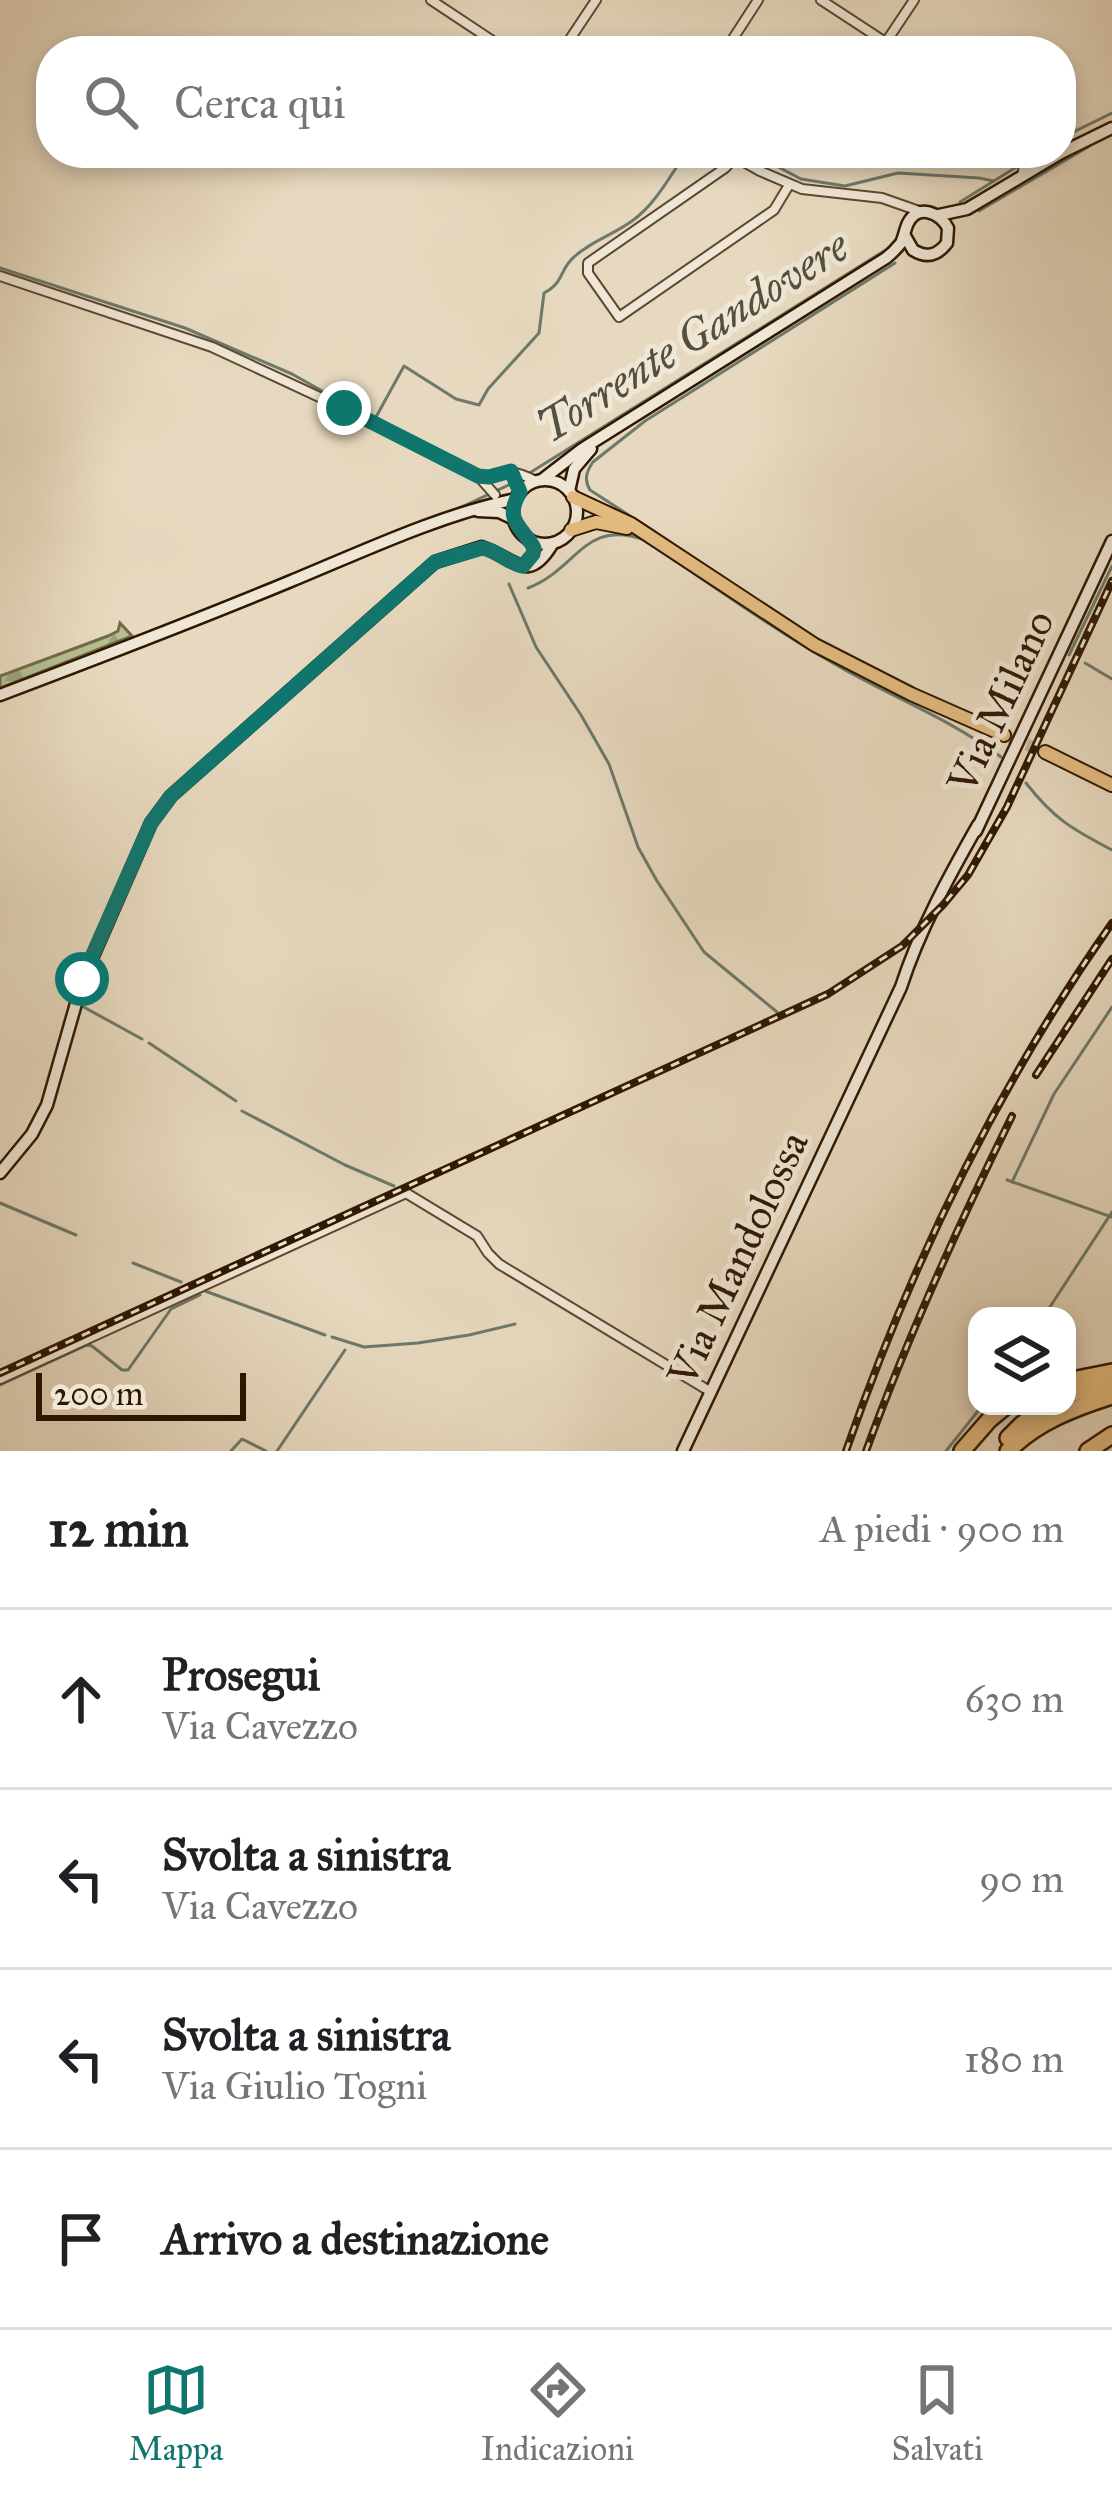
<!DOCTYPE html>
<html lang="it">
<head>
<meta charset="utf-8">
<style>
  :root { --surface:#fff; --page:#f6f6f6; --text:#202124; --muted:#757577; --line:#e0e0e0; --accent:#0f766e }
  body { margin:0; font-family:"IM FELL Great Primer",serif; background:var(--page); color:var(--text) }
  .controls { position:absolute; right:36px; bottom:36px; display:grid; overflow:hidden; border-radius:24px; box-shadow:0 6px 18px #0003 }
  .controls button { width:108px; height:108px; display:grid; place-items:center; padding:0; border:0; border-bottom:3px solid var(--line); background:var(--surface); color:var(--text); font:60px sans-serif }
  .scale { position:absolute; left:36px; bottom:30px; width:210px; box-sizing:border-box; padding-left:12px; border:6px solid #2e1700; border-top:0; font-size:33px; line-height:42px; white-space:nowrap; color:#2e1700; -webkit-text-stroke:9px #efe6d5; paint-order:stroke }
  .stop { position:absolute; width:36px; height:36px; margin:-27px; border:9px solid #0f766e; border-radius:50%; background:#fff }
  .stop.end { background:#0f766e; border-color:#fff; box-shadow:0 3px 12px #0008 }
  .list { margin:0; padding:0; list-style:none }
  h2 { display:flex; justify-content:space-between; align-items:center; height:156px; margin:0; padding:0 48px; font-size:51px }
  h2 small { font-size:39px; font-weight:400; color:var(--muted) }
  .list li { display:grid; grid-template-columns:78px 1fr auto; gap:36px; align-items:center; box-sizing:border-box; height:180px; padding:0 48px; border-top:3px solid var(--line) }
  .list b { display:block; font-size:45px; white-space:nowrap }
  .list p { margin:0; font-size:39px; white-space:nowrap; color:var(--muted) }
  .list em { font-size:39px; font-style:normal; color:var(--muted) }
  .icon { flex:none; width:66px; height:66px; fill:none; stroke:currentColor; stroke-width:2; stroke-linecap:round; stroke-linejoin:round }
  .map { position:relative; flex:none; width:1112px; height:1451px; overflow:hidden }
  .search { position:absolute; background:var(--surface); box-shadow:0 6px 18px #0003; left:36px; right:36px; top:36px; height:132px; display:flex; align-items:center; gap:30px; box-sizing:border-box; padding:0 42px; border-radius:48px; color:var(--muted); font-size:45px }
  .sheet { height:876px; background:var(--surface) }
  nav { display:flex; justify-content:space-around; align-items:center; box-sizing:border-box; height:168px; border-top:3px solid var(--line); background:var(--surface); font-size:33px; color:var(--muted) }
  nav a { display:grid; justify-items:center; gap:6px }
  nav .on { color:var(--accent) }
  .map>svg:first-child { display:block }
  .forest { fill:url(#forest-firs); stroke:#726b49; stroke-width:3 }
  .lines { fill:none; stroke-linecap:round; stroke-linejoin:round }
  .stream { stroke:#6d796b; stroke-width:3 }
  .primary-tunnel { stroke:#c2b299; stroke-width:12; stroke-dasharray:12 6; stroke-linecap:butt }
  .street-casing { stroke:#5c4830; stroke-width:12 }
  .secondary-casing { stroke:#2e1700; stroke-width:15 }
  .primary-casing { stroke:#2e1700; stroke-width:16 }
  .highway-casing { stroke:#2e1700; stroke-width:20 }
  .street { stroke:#efe6d5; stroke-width:8 }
  .secondary { stroke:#efe6d5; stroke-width:10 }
  .primary { stroke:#e4bc80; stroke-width:12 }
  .highway { stroke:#e4bc80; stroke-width:15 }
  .rail-casing { stroke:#2e1700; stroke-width:8 }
  .rail { stroke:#efe6d5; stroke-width:3; stroke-dasharray:9; stroke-linecap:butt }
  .route { stroke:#0f766e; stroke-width:15 }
  .labels { text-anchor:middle; stroke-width:10; stroke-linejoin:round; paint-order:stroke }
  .street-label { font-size:42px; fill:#2e1700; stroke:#efe6d5 }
  .water-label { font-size:45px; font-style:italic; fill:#53503e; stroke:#efe6d5 }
</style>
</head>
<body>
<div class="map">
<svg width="1112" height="1451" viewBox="0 0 1112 1451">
  <defs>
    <pattern id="forest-firs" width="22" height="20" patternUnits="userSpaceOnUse" patternTransform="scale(3)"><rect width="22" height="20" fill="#b5bf92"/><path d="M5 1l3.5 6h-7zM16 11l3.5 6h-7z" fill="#9ca37c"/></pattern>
  </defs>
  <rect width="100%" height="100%" fill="#e7d9bf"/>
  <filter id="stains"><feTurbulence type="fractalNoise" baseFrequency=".00167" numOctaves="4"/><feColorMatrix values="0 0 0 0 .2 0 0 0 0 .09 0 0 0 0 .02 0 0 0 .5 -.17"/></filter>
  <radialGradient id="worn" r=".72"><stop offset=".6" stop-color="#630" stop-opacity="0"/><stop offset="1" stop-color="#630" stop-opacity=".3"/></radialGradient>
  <path class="forest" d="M120,623L132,636L0,688V676L108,636L118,631Z"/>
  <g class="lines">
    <g class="stream">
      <path d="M1061,138L1112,113"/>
      <path d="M752,153L801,179L845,186L898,173L979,178L994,181"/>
      <path d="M960,202L1018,166"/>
      <path d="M979,211L1088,147"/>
      <path d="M0,268L185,328L292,374L370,418L376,417L404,366L456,399L479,405L488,389L539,333L544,293C564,283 559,270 574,257C591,241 613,235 632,221C655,205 670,176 686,153"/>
      <path d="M528,474L884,251"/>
      <path d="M453,511L515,482"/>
      <path d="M655,532L590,490C584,480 586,472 593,462L645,421L895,263"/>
      <path d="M658,549C717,589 776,631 838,666C892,697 950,719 1001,757"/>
      <path d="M509,584L536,647L581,715L609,764L638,847L657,881L704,952L777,1012"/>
      <path d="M528,588C578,569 584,518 645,540"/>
      <path d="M1069,655L1112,566"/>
      <path d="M1085,663L1112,679"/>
      <path d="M1026,783C1054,819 1072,829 1112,850"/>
      <path d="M70,1004L71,1001"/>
      <path d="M80,1005L142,1039"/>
      <path d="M149,1043L236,1101"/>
      <path d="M242,1111L345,1165L394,1186"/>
      <path d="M1007,1180L1112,1217"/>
      <path d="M1012,1182L1054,1094L1112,1007"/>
      <path d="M0,1203L76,1235"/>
      <path d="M133,1263L181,1282"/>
      <path d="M205,1291L325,1335"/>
      <path d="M1044,1316L1112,1212"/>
      <path d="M332,1337L364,1347L418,1343L469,1335L515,1324"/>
      <path d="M0,1385L87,1345L92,1346L122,1370H128L171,1309L200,1295"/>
      <path d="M231,1451L242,1439L266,1451"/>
      <path d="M277,1451L345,1350"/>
      <path d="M946,1451L982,1406"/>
    </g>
    <path class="primary-tunnel" d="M1010,738L1045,752"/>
    <g class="street-casing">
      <g id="street">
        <path d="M431,0L508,51"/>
        <path d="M821,0L899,51"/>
        <path d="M562,51L596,0"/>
        <path d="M725,51L758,0"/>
        <path d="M880,51L914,0"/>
        <path d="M728,153L760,171L802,189L882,198L919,211"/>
        <path d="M735,157L725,168L588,263V273L619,317L774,210L789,185"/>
        <path d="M1022,175L1027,153"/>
        <path d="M0,276L212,347L343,408L478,476C507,478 502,464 536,481"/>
        <path d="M512,472L520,492"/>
        <path d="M479,477L495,495"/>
        <path d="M0,1379L406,1193L477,1236L488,1253L499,1264L711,1392"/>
      </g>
    </g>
    <g class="secondary-casing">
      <g id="secondary">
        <path d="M1061,153L1112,128"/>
        <path d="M939,215L967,209L1061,153"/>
        <path d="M543,479L582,449L886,258C891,254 897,248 901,243C904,237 905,229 908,223C918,203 940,213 948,228L947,243C937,256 926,258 913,250L905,236"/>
        <circle cx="545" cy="512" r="32"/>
        <path d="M569,491L574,469L591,449"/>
        <path d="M478,511L499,512L514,519"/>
        <path d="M0,695C98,658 195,621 291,581C364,551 439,515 516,499"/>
        <path d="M976,831L1112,541"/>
        <path d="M0,1173L32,1134L47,1105L83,979L151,823L171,796L435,562L482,547C515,558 528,586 553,543"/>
        <path d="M683,1451L901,987C919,931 949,876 978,825"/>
      </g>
    </g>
    <g class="primary-casing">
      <g id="primary">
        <path d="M573,497L631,524L815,645L911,694L1004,735"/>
        <path d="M571,530L596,522L627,528"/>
        <path d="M1045,752L1112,785"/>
      </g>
    </g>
    <g class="highway-casing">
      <g id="highway">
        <path d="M1067,1381L1112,1372"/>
        <path d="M1067,1395L1112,1383"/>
        <path d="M1008,1438L1022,1424L1047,1406"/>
        <path d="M962,1451L989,1420L1006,1406"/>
        <path d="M1008,1451C1037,1422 1074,1408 1112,1396"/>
        <path d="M1088,1451L1112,1435"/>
      </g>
    </g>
    <use href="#street" class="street"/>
    <use href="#secondary" class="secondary"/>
    <use href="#primary" class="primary"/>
    <use href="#highway" class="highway"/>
    <g class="rail-casing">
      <g id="rail">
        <path d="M1036,1075L1112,959"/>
        <path d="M0,1373L828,994L902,946L943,905L968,875L1007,807L1112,581"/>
        <path d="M846,1451C911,1264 998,1085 1112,923"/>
        <path d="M866,1451C908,1336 958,1226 1012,1116"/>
      </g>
    </g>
    <use href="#rail" class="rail"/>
  </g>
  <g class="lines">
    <path class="route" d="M82,979L151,823L171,796L435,562L482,548C497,550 507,563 523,566L533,554L534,548C522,526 503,521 520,492L511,471L489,477L478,476L344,408"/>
  </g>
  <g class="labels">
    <g class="street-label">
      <text transform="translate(1000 701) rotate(-65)" y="15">Via Milano</text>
      <text transform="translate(737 1258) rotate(-65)" y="15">Via Mandolossa</text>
    </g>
    <g class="water-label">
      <text transform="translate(692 336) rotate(-32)" y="16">Torrente Gandovere</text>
    </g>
  </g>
  <rect width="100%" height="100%" filter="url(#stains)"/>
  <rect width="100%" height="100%" fill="url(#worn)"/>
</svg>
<div class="controls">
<button><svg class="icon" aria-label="layers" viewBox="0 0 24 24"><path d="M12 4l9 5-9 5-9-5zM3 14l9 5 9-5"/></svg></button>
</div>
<div class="scale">200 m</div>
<div class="stop" style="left:82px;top:979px"></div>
<div class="stop end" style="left:344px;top:408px"></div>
<div class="search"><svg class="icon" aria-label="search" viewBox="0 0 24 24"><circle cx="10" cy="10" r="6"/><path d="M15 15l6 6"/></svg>Cerca qui</div>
</div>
<section class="sheet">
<h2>12 min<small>A piedi · 900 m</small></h2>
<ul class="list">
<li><svg class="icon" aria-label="ahead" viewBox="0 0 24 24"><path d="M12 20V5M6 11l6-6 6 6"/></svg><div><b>Prosegui</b><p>Via Cavezzo</p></div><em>630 m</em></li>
<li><svg class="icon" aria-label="left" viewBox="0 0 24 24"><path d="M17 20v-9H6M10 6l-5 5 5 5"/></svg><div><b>Svolta a sinistra</b><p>Via Cavezzo</p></div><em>90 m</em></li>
<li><svg class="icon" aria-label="left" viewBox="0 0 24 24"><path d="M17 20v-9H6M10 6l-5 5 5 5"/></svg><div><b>Svolta a sinistra</b><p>Via Giulio Togni</p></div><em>180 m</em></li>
<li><svg class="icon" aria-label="arrive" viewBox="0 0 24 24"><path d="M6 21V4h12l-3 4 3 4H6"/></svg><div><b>Arrivo a destinazione</b></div></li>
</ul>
</section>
<nav>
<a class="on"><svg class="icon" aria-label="map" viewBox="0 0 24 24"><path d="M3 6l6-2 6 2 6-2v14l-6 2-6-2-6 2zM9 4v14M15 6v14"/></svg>Mappa</a>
<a><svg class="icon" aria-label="directions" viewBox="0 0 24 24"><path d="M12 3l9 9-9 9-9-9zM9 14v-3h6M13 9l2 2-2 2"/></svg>Indicazioni</a>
<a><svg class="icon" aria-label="saved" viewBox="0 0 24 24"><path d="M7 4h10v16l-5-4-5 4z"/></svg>Salvati</a>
</nav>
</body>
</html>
